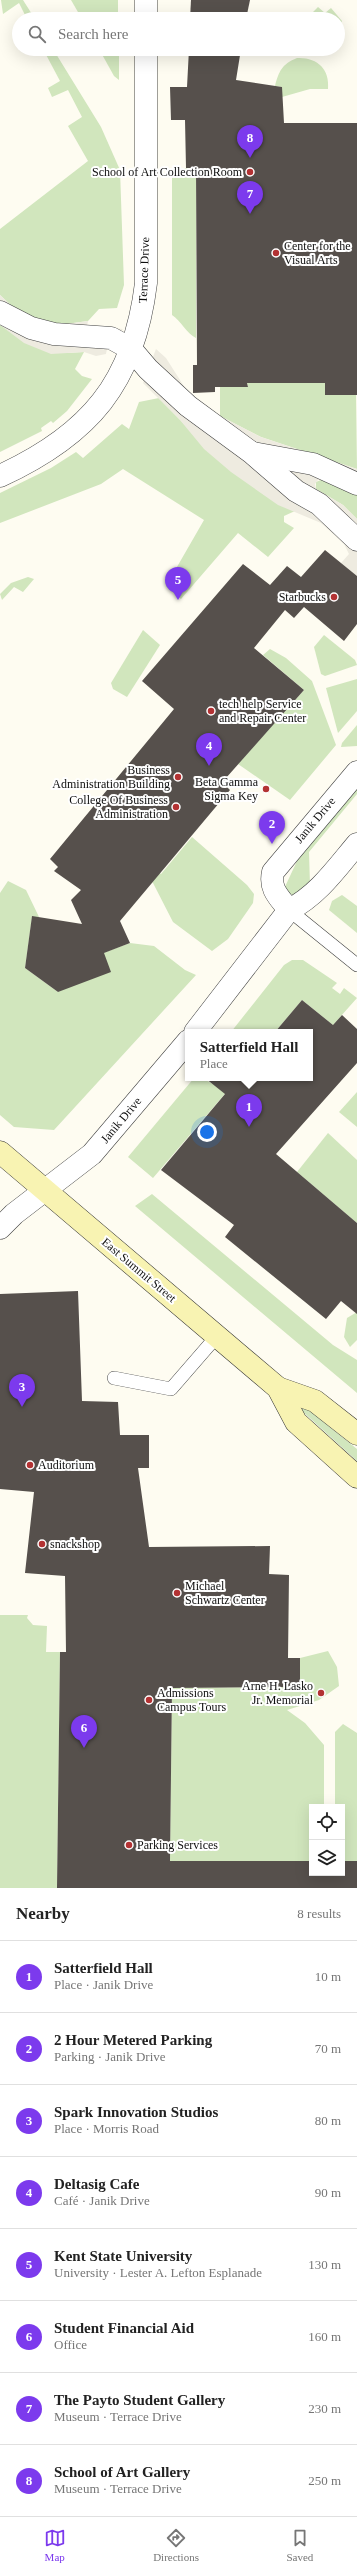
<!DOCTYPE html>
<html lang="en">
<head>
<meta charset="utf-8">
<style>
  :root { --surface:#fff; --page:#f6f6f6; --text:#222; --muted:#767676; --line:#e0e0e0; --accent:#7c3aed }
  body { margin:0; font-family:Georgia,serif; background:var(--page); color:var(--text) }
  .controls { position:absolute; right:12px; bottom:12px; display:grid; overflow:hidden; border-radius:0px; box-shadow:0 4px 16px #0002 }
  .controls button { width:36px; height:36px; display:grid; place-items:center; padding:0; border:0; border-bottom:1px solid var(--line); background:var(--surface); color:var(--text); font:20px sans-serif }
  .you { position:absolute; left:207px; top:1132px; width:14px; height:14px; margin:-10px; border:3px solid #fff; border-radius:50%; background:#1a73e8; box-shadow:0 0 0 6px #1a73e833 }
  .badge { display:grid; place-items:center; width:26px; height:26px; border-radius:50%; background:var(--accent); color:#fff; font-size:13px; font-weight:700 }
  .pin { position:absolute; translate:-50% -33px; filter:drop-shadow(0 1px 2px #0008) }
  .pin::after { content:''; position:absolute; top:21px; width:14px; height:12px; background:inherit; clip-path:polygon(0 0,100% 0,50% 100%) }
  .popup { position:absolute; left:185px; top:1029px; width:128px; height:52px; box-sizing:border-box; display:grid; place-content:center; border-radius:0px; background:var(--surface); filter:drop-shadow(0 1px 3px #0005); font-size:13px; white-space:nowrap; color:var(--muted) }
  .popup b { font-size:15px; color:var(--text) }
  .popup::after { content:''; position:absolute; left:50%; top:100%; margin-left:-8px; border:8px solid transparent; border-top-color:var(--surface) }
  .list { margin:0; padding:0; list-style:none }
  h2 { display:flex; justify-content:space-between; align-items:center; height:52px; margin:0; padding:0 16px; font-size:17px }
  h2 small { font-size:13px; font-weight:400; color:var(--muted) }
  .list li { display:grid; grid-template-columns:26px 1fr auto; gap:12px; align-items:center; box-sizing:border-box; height:72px; padding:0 16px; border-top:1px solid var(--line) }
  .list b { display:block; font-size:15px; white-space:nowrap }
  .list p { margin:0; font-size:13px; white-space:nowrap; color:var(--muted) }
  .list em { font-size:13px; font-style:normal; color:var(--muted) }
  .icon { flex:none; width:22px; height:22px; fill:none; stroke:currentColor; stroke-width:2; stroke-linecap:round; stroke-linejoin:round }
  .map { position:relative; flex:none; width:357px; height:1888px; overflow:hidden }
  .search { position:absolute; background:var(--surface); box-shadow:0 4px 16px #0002; left:12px; right:12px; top:12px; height:44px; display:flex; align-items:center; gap:10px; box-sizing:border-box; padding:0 14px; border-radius:22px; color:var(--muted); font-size:15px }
  .sheet { height:628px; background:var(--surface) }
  nav { display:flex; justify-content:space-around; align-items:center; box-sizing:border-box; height:56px; border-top:1px solid var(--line); background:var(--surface); font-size:11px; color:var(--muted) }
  nav a { display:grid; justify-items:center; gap:2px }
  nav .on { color:var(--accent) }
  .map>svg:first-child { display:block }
  .green { fill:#d1e6bd }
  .plaza { fill:#eeebe0 }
  .building { fill:#56504c }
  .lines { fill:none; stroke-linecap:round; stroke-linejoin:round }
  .lane-casing { stroke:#414141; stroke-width:14 }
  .street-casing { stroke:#414141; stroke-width:23 }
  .secondary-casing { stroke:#303030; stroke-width:23 }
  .lane { stroke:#fff; stroke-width:13 }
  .street { stroke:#fff; stroke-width:22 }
  .secondary { stroke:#f8f3b2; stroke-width:22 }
  .poi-dot { fill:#b33233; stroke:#fff; stroke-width:1.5 }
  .labels { text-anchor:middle; stroke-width:4; stroke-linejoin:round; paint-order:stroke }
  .poi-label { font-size:12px; fill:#0e0e0e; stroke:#fff; text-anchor:start }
  .street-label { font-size:12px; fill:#0e0e0e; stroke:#fff }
</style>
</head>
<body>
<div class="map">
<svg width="357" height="1888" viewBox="0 0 357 1888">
  <rect width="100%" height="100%" fill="#fefcf1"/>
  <g class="green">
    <path d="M1,0H23L35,19H27L19,3L3,14Z"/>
    <path d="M71,0H118V19H82Z"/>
    <path d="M318,7L325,13L331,8L342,21L338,31V19H306Z"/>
    <path d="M43,49H53L101,127L120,170L124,285L117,308L99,309L88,321L66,324L40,323L17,311L0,295V229L88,161L68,126L82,117L68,90L52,97L48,88L60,81Z"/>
    <path d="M99,49H119V80L114,76Z"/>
    <path d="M297,58C317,57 330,69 328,89H310L282,97V87L275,86C279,71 282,64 297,58Z"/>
    <path d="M186,168H196V338C187,334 181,321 172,315V172Z"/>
    <path d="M0,325L66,353L84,352L75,369L82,376L92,379L67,411L53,423L51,421L41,428L42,431L0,452Z"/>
    <path d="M247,383H325V395H356L357,469L261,437L220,416V387H248Z"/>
    <path d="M159,398C191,431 253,497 295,511L284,516V522L294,528L268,557L238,533L181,599L166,586L204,520L123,469L101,484L0,523V493L51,468L76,452L83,458L122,424L129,429L139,402Z"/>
    <path d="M323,479L357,493V519L343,505L316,489V482Z"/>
    <path d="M28,577L34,579L23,592L14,587L2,600L0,594L11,583Z"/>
    <path d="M143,630L160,645L127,697L113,689L111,683Z"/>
    <path d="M324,635L355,660L357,665L325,676L321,674L314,647Z"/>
    <path d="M270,649L286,658L312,681L336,745L290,800L238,764L304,690L263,655Z"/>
    <path d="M357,679V711L338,733L326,688Z"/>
    <path d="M357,725V746L341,747L342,743Z"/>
    <path d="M357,786V794L309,852L310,885L295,896L283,891L305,844Z"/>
    <path d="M192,837L247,885L254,894L253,903L228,939L212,951L173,922L153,883L147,877L154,869L161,874Z"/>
    <path d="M8,881L26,890L39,917H32L25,968L58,992L103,953L130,943L154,946L185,970L196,975L54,1130L14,1127L0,1115V893Z"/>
    <path d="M342,895L357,906V933L329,910L332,901Z"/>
    <path d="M292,960H303L337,983L332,988L340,994L344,988L357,998L333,1025L302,1000L275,1032H231L284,965Z"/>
    <path d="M194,1078C210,1078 213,1088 229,1089L153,1178L128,1157Z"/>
    <path d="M357,1092V1127L339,1112Z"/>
    <path d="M328,1133L357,1160V1223L297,1172Z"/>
    <path d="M152,1194L333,1345L357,1360V1393L135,1206Z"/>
    <path d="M357,1312V1340L350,1347L344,1337L347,1318Z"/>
    <path d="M305,1407L357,1449V1461L302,1411L301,1408Z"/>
    <path d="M0,1615H28L27,1618L33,1625L47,1626L46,1652H60L57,1888H0Z"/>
    <path d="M328,1651L337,1667L339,1686L319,1700L287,1710L305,1723L324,1745V1807H312V1861H170L172,1688L299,1687L300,1658Z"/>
    <path d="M343,1724L357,1733V1861H342V1807H335V1732Z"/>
  </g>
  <g class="plaza">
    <path d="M0,295L17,311L40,323L66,324L88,321L87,326L123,329L108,343L106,354L96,356L84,352L51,354L24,343L0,325Z"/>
    <path d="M156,349L166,358L187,391L220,416L261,437L357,469V493L323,479L318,480L315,484L316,489L343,505L357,519V576L341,563L349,554L344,544L321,523L278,505L231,472L204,449L180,420L143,383Z"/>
  </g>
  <g class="building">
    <path d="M191,0H250L246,19H190Z"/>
    <path d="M189,49H241L236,80L282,87L284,123H357V395H325V383H247L248,387H215V392L193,393V365H197L196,168H186L185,120H171L170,87H187Z"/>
    <path d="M325,550L357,576V624L344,641L304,607L294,618L285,610L254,648L304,690L226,778L223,783L230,790L120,921L130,943L104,953L111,972L58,992L25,968L32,916L82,924L71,900L81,890L54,871L58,867L50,859L174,709L142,681L243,564L270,585L287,566L301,577Z"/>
    <path d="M302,1000L333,1025L342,1015L357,1029V1063L276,1154L357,1223V1314L341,1301L326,1319L225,1237L234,1225L161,1170L225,1094L205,1078H310V1032H275Z"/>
    <path d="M78,1291L82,1401L118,1402L120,1435H149V1468H138L149,1547L270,1546L269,1574L289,1575L288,1658H300V1687L172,1688L170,1861H312V1873H342V1861H357V1888H57L60,1652H66L65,1576L25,1573L34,1492L0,1489V1294Z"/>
  </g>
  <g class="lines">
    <g class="lane-casing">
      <g id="lane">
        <path d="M289,910L357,965"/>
        <path d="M114,1378L171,1389L217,1336"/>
      </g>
    </g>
    <g class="street-casing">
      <g id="street">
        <path d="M146,0V19"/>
        <path d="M0,312L31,328L54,334L111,338L131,349L148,369L188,406L252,453L296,491L319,504L357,540"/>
        <path d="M253,453L313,464L357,484"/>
        <path d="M0,476C89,435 134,383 146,283V49"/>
        <path d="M289,910C279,897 269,889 273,872L357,772"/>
        <path d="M195,1032L289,910C318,895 336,869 357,844"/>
        <path d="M0,1228L14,1214L92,1154L188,1041"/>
      </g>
    </g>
    <g class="secondary-casing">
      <g id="secondary">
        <path d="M0,1152L278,1388L296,1422L357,1477"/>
        <path d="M278,1388L315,1401L357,1434"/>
      </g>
    </g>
    <use href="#lane" class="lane"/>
    <use href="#street" class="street"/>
    <use href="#secondary" class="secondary"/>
  </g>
  <g class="poi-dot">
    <circle cx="250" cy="172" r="4"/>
    <circle cx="276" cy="253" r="4"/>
    <circle cx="334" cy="597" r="4"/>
    <circle cx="211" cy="711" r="4"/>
    <circle cx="178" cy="777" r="4"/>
    <circle cx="266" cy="789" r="4"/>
    <circle cx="176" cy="807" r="4"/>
    <circle cx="30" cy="1465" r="4"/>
    <circle cx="42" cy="1544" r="4"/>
    <circle cx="177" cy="1593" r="4"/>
    <circle cx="321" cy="1693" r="4"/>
    <circle cx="149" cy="1700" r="4"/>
    <circle cx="129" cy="1845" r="4"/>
  </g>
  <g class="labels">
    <g class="poi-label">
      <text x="242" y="176" text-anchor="end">School of Art Collection Room</text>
      <text x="284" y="250">Center for the<tspan x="284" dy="14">Visual Arts</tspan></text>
      <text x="326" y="601" text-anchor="end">Starbucks</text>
      <text x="219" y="708">tech help Service<tspan x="219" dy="14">and Repair Center</tspan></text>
      <text x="170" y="774" text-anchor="end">Business<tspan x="170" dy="14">Administration Building</tspan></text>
      <text x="258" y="786" text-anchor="end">Beta Gamma<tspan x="258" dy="14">Sigma Key</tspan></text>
      <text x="168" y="804" text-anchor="end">College Of Business<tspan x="168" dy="14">Administration</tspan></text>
      <text x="38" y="1469">Auditorium</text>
      <text x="50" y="1548">snackshop</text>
      <text x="185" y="1590">Michael<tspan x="185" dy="14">Schwartz Center</tspan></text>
      <text x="313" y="1690" text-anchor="end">Arne H. Lasko<tspan x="313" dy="14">Jr. Memorial</tspan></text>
      <text x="157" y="1697">Admissions<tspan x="157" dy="14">Campus Tours</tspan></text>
      <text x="137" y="1849">Parking Services</text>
    </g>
    <g class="street-label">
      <text transform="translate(144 270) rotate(-88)" y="4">Terrace Drive</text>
      <text transform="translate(315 820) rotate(-50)" y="4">Janik Drive</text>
      <text transform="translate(121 1120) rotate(-50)" y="4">Janik Drive</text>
      <text transform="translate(139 1270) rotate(40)" y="4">East Summit Street</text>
    </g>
  </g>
</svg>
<div class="controls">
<button><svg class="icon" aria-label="locate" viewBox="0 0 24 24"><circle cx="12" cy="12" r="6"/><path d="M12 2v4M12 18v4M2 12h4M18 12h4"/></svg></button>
<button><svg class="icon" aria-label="layers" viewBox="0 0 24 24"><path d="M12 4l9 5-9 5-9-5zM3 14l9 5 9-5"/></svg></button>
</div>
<div class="you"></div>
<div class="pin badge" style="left:249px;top:1127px">1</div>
<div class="popup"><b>Satterfield Hall</b>Place</div>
<div class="pin badge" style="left:272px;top:844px">2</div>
<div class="pin badge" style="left:22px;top:1407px">3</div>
<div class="pin badge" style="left:209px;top:766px">4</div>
<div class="pin badge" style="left:178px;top:600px">5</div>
<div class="pin badge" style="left:84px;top:1748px">6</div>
<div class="pin badge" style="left:250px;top:214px">7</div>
<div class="pin badge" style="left:250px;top:158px">8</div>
<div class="search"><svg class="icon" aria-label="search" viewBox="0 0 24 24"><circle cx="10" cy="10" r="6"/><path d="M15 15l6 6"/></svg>Search here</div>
</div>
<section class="sheet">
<h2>Nearby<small>8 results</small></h2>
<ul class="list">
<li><span class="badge">1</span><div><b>Satterfield Hall</b><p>Place · Janik Drive</p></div><em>10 m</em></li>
<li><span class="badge">2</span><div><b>2 Hour Metered Parking</b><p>Parking · Janik Drive</p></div><em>70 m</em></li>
<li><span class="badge">3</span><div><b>Spark Innovation Studios</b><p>Place · Morris Road</p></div><em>80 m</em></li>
<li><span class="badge">4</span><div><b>Deltasig Cafe</b><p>Café · Janik Drive</p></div><em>90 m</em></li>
<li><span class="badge">5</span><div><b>Kent State University</b><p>University · Lester A. Lefton Esplanade</p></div><em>130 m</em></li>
<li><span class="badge">6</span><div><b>Student Financial Aid</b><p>Office</p></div><em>160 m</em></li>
<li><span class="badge">7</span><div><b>The Payto Student Gallery</b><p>Museum · Terrace Drive</p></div><em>230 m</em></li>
<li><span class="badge">8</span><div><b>School of Art Gallery</b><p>Museum · Terrace Drive</p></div><em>250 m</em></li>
</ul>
</section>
<nav>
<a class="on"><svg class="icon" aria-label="map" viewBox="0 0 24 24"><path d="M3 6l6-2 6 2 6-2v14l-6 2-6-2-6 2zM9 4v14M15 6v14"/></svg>Map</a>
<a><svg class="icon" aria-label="directions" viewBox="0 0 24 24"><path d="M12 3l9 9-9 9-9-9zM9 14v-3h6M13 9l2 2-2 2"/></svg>Directions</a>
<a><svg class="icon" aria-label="saved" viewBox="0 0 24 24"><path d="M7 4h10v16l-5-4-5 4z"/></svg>Saved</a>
</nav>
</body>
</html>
